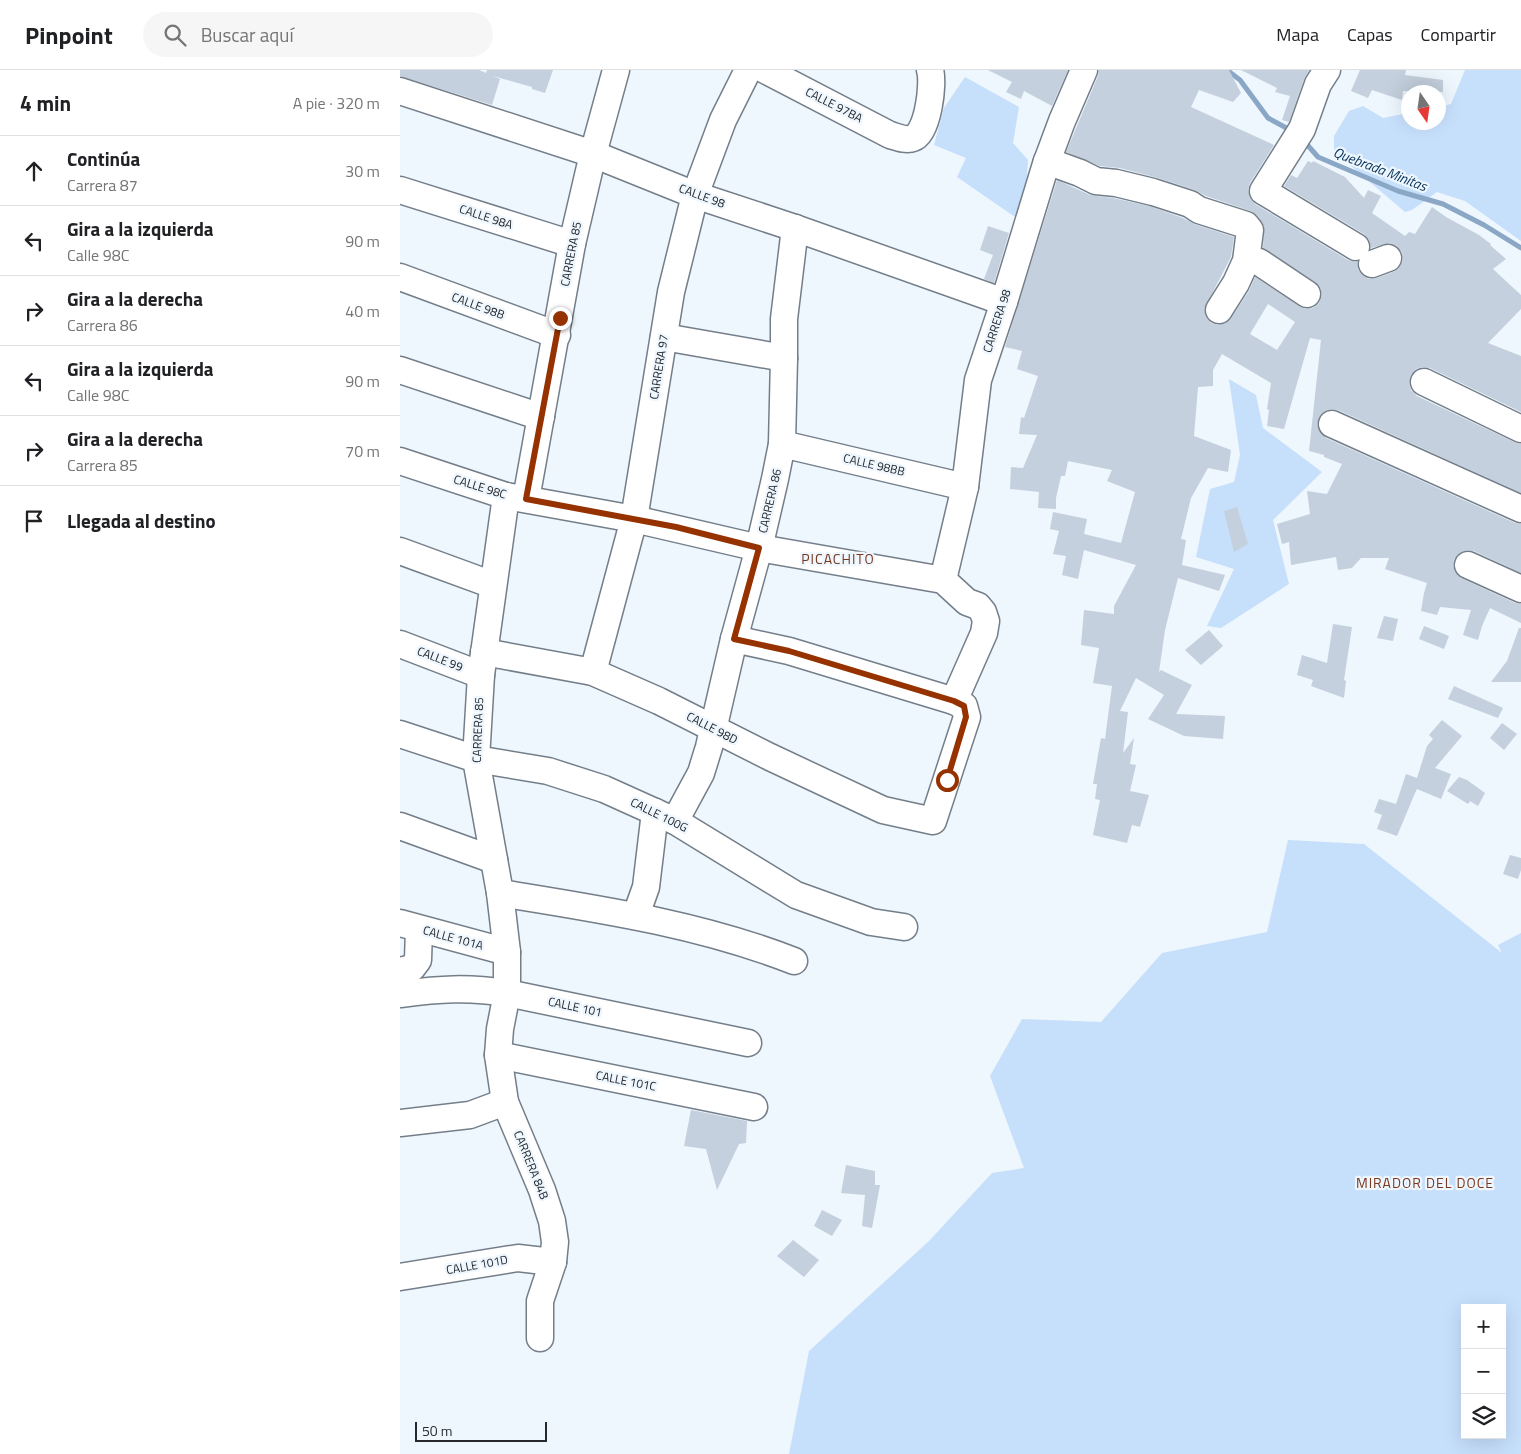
<!DOCTYPE html>
<html lang="es">
<head>
<meta charset="utf-8">
<style>
  :root { --surface:#fff; --page:#f6f6f6; --text:#202124; --muted:#757577; --line:#e0e0e0 }
  body { margin:0; font-family:"Titillium Web",sans-serif; background:var(--page); color:var(--text) }
  .controls { position:absolute; right:15px; bottom:15px; display:grid; overflow:hidden; border-radius:0px; box-shadow:0 5px 20px #0002 }
  .controls button { width:45px; height:45px; display:grid; place-items:center; padding:0; border:0; border-bottom:1px solid var(--line); background:var(--surface); color:var(--text); font:25px sans-serif }
  .compass { position:absolute; left:1001px; top:15px; width:45px; height:45px; border-radius:50%; background:var(--surface); box-shadow:0 5px 20px #0002; rotate:167deg }
  .scale { position:absolute; left:15px; bottom:12px; width:132px; box-sizing:border-box; padding-left:5px; border:2px solid #25292e; border-top:0; font-size:14px; line-height:18px; white-space:nowrap; color:#25292e; -webkit-text-stroke:4px #eef6fe; paint-order:stroke }
  .stop { position:absolute; width:15px; height:15px; margin:-11px; border:4px solid #963200; border-radius:50%; background:#fff }
  .stop.end { background:#963200; border-color:#fff; box-shadow:0 1px 5px #0008 }
  .list { margin:0; padding:0; list-style:none }
  h2 { display:flex; justify-content:space-between; align-items:center; height:65px; margin:0; padding:0 20px; font-size:21px }
  h2 small { font-size:16px; font-weight:400; color:var(--muted) }
  .list li { display:grid; grid-template-columns:32px 1fr auto; gap:15px; align-items:center; box-sizing:border-box; height:70px; padding:0 20px; border-top:1px solid var(--line) }
  .list b { display:block; font-size:19px; white-space:nowrap }
  .list p { margin:0; font-size:16px; white-space:nowrap; color:var(--muted) }
  .list em { font-size:16px; font-style:normal; color:var(--muted) }
  .icon { flex:none; width:28px; height:28px; fill:none; stroke:currentColor; stroke-width:2; stroke-linecap:round; stroke-linejoin:round }
  .map { position:relative; flex:none; width:1121px; height:1384px; overflow:hidden }
  header { display:flex; align-items:center; gap:30px; box-sizing:border-box; height:70px; padding:0 25px; background:var(--surface); border-bottom:1px solid var(--line) }
  header strong { font-size:24px }
  nav { display:flex; gap:28px; margin-inline-start:auto; font-size:18px }
  .search { width:350px; height:45px; background:var(--page); display:flex; align-items:center; gap:12px; box-sizing:border-box; padding:0 18px; border-radius:28px; color:var(--muted); font-size:19px }
  main { display:flex }
  aside { flex:1; background:var(--surface) }
  .map>svg:first-child { display:block }
  .green { fill:#c6dffb; fill-rule:evenodd }
  .lines { fill:none; stroke-linecap:round; stroke-linejoin:round }
  .stream { stroke:#8ba7c6; stroke-width:5 }
  .building { fill:#c4d0dd; fill-rule:evenodd }
  .minor-casing { stroke:#737e89; stroke-width:29 }
  .minor { stroke:#fff; stroke-width:26 }
  .route { stroke:#963200; stroke-width:6 }
  .labels { text-anchor:middle; stroke-width:4.5; stroke-linejoin:round; paint-order:stroke }
  .street-label { font-size:12px; fill:#25292e; stroke:#eef6fe }
  .water-label { font-size:14px; font-style:italic; fill:#043259; stroke:#eef6fe }
  .neighbourhood-label { font-size:14px; letter-spacing:1px; fill:#7a381f; stroke:#eef6fe }
</style>
</head>
<body>
<header>
<strong>Pinpoint</strong>
<div class="search"><svg class="icon" aria-label="search" viewBox="0 0 24 24"><circle cx="10" cy="10" r="6"/><path d="M15 15l6 6"/></svg>Buscar aquí</div>
<nav><a>Mapa</a><a>Capas</a><a>Compartir</a></nav>
</header>
<main>
<aside>
<h2>4 min<small>A pie · 320 m</small></h2>
<ul class="list">
<li><svg class="icon" aria-label="ahead" viewBox="0 0 24 24"><path d="M12 20V5M6 11l6-6 6 6"/></svg><div><b>Continúa</b><p>Carrera 87</p></div><em>30 m</em></li>
<li><svg class="icon" aria-label="left" viewBox="0 0 24 24"><path d="M17 20v-9H6M10 6l-5 5 5 5"/></svg><div><b>Gira a la izquierda</b><p>Calle 98C</p></div><em>90 m</em></li>
<li><svg class="icon" aria-label="right" viewBox="0 0 24 24"><path d="M7 20v-9h11M14 6l5 5-5 5"/></svg><div><b>Gira a la derecha</b><p>Carrera 86</p></div><em>40 m</em></li>
<li><svg class="icon" aria-label="left" viewBox="0 0 24 24"><path d="M17 20v-9H6M10 6l-5 5 5 5"/></svg><div><b>Gira a la izquierda</b><p>Calle 98C</p></div><em>90 m</em></li>
<li><svg class="icon" aria-label="right" viewBox="0 0 24 24"><path d="M7 20v-9h11M14 6l5 5-5 5"/></svg><div><b>Gira a la derecha</b><p>Carrera 85</p></div><em>70 m</em></li>
<li><svg class="icon" aria-label="arrive" viewBox="0 0 24 24"><path d="M6 21V4h12l-3 4 3 4H6"/></svg><div><b>Llegada al destino</b></div></li>
</ul>
</aside>
<div class="map">
<svg width="1121" height="1384" viewBox="0 0 1121 1384">
  <rect width="100%" height="100%" fill="#eef6fe"/>
  <g class="green">
    <path d="M1065,0H1121V171L1065,131L1037,122L1012,140L1005,142L950,95L934,86V66L949,41L963,36L983,48L1008,43V52H1038L1039,37L1051,34Z"/>
    <path d="M565,7L619,37L613,73L628,90L624,153L557,107L566,88L534,75L544,38Z"/>
    <path d="M829,309L856,325L863,358L922,402L873,450L889,514L821,558L807,556L834,499L796,487L810,419L834,412L840,385Z"/>
    <path d="M888,770L964,774L1102,883L1098,875L1121,863V1384H389L409,1281L529,1171L592,1103L624,1098L590,1006L622,949L701,952L762,883L867,862ZM1065,1238H1102V1365H1065Z"/>
  </g>
  <g class="lines">
    <g class="stream">
      <path d="M827,0L840,10L868,48L892,61"/>
      <path d="M904,71L918,87L998,121L1043,134L1084,155L1121,178"/>
    </g>
  </g>
  <g class="building">
    <path d="M0,0H79L86,3L87,0H153L145,23L132,19V17L93,6L100,9L92,35L0,6Z"/>
    <path d="M588,0H668L652,36L624,21L621,29L606,22L612,12Z"/>
    <path d="M699,0H829L841,23L833,32L799,20L791,37L874,75L850,113L848,120L850,128L855,134L948,190L957,192L958,200L962,205L969,209L977,208L993,202L999,198L1003,190L1002,182L997,176L990,173L971,178L969,170L964,164L884,116L891,105L897,108L908,91L912,93L913,91L945,107L964,128L968,120L981,126L972,143L1005,166L1009,162L1015,164L1032,137L1046,147L1079,165L1091,174L1090,175L1106,189L1093,199L1121,225V239L1088,273L1121,286V342L1030,298L1023,297L1016,299L1011,305L1009,313L1011,320L1017,326L1114,372L1121,374V423L938,340L931,339L924,342L919,347L917,355L920,362L926,368L1115,453L1121,454V503L1074,481L1067,480L1060,483L1054,489L1053,496L1056,503L1061,508L1115,533L1121,534V553L1090,538L1082,556L1078,570L1063,565L1071,540L1040,537L1037,545L1021,541L1024,523L1027,513L985,499L989,488H961L952,498L938,500L936,487L891,495L889,472L882,474L877,454L910,444L907,421L927,424L942,394L924,387V385L909,381L921,270L910,268L884,359L867,356L869,340L867,339L871,313L822,284L813,300V316L798,317L794,366L831,380L828,402L808,398L791,428L781,469L786,470L782,495L825,505L819,521L778,508L765,560L759,602L761,600L792,615L776,644L825,646L823,669L784,666L748,649L764,625L736,608L720,641L728,642L723,683L734,668L730,694L736,695L730,721L749,725L740,757L732,755L727,773L693,765L700,730L695,729L697,714H693L701,668L705,669L712,616L693,613L699,578L681,575L684,540L714,544V536L736,495L684,480L678,509L662,505L666,486L653,484L659,461L650,459L653,442L687,449L684,464L721,473L735,422L707,411L712,400L668,391L665,406H661L656,428V439L638,438L639,422L610,419L611,397L623,398L637,365L619,364L621,347L624,348L638,306L617,299L622,281L605,277L657,110L690,125L713,128L749,136L783,148L794,154L834,167L831,187L804,239L806,247L811,253L818,255L826,253L831,248L849,221L855,207L899,236L906,239L913,238L919,233L922,224L920,217L915,212L863,178L864,156L858,146L851,141L806,126L795,120L758,108L720,98L700,96L666,82L698,6ZM868,234L895,252L877,280L850,264Z"/>
    <path d="M841,0H909L904,9L889,52L882,50L890,26L875,22L877,18Z"/>
    <path d="M960,0H1006L1005,5L1043,10V22L1003,21L1002,30L972,20L968,28L951,21Z"/>
    <path d="M588,156L609,163L594,213L584,209L593,185L580,180Z"/>
    <path d="M837,437L848,474L834,482L824,441Z"/>
    <path d="M984,546L998,549L993,571L977,568Z"/>
    <path d="M933,554L952,557L944,610L946,611L944,628L911,616L913,610L897,605L902,585L927,593Z"/>
    <path d="M1024,556L1049,566L1044,579L1019,569Z"/>
    <path d="M1119,558H1121V612H1091L1107,591Z"/>
    <path d="M809,560L823,576L801,595L785,580Z"/>
    <path d="M1054,616L1103,638L1098,648L1048,629Z"/>
    <path d="M1042,650L1062,666L1035,698L1051,704L1041,729L1017,719L1015,723L997,766L977,759L982,745L974,742L979,729L996,734L1006,704L1017,708L1027,676L1033,669L1029,665Z"/>
    <path d="M1102,653L1117,664L1104,680L1090,668Z"/>
    <path d="M1059,707L1067,710L1085,723L1078,736L1070,731L1068,734L1047,721Z"/>
    <path d="M1110,785L1121,788V800L1118,809L1103,804Z"/>
    <path d="M291,1040L347,1051L346,1073L339,1074L317,1120L306,1079L284,1076Z"/>
    <path d="M446,1095L475,1101V1115H480L472,1158L462,1156L465,1125L441,1123Z"/>
    <path d="M422,1140L442,1150L432,1166L414,1156Z"/>
    <path d="M393,1170L419,1190L404,1207L377,1186Z"/>
  </g>
  <g class="lines">
    <g class="minor-casing">
      <g id="minor">
        <path d="M365,0L490,65C497,67 506,71 513,68C528,63 534,13 530,0"/>
        <path d="M927,0L918,14L902,59L863,121L956,177"/>
        <path d="M0,21L193,84L295,125L395,158L604,232"/>
        <path d="M647,91L680,103L696,111L716,113L753,122L790,134L799,140L846,155L850,160L846,191L836,213L819,240"/>
        <path d="M0,120L172,174"/>
        <path d="M859,192L907,224"/>
        <path d="M972,194L988,188"/>
        <path d="M0,207L157,265"/>
        <path d="M264,267L384,288"/>
        <path d="M0,300L141,347"/>
        <path d="M1024,312L1121,359"/>
        <path d="M932,354L1121,439"/>
        <path d="M382,374L565,417"/>
        <path d="M0,391L106,426L234,449L359,478L543,510L567,532L578,536L583,542L586,551L584,563L554,631L564,636L567,647L533,751L483,740L370,687L259,631L193,602L84,582"/>
        <path d="M106,426L81,605L76,689L100,823L107,882V923L100,959L98,985L105,1032L142,1120L152,1151L155,1172L153,1192L140,1231V1268"/>
        <path d="M126,429L172,174L193,84L216,0"/>
        <path d="M0,481L93,515"/>
        <path d="M1068,495L1121,519"/>
        <path d="M543,510L565,417L578,310L604,232L646,94L662,51L684,0"/>
        <path d="M334,569L389,581L554,631"/>
        <path d="M0,574L81,605"/>
        <path d="M193,602L234,449L271,222L295,125L323,50L348,0"/>
        <path d="M0,664L76,689L148,701L204,719L275,751L396,825L471,852L504,857"/>
        <path d="M275,751L301,703L309,677L334,569L359,478L375,409L382,374L384,288V249L395,158"/>
        <path d="M0,756L94,790"/>
        <path d="M100,823C199,839 300,854 394,891"/>
        <path d="M236,845L246,817L255,742"/>
        <path d="M0,853L107,882"/>
        <path d="M0,901L12,898L18,890L19,859"/>
        <path d="M0,924C40,919 67,917 107,923L348,973"/>
        <path d="M98,985L354,1037"/>
        <path d="M0,1053L70,1045L105,1032"/>
        <path d="M0,1207L118,1188L153,1192"/>
      </g>
    </g>
    <use href="#minor" class="minor"/>
  </g>
  <g class="lines">
    <path class="route" d="M160,248L126,429L276,457L359,478L334,569L389,581L554,631L564,636L566,647L547,710"/>
  </g>
  <g class="labels">
    <g class="street-label">
      <text transform="translate(434 35) rotate(27)" y="4">CALLE 97BA</text>
      <text transform="translate(302 126) rotate(20)" y="4">CALLE 98</text>
      <text transform="translate(86 147) rotate(18)" y="4">CALLE 98A</text>
      <text transform="translate(171 184) rotate(-79)" y="4">CARRERA 85</text>
      <text transform="translate(78 236) rotate(20)" y="4">CALLE 98B</text>
      <text transform="translate(597 251) rotate(-72)" y="4">CARRERA 98</text>
      <text transform="translate(259 297) rotate(-81)" y="4">CARRERA 97</text>
      <text transform="translate(474 395) rotate(13)" y="4">CALLE 98BB</text>
      <text transform="translate(80 417) rotate(17)" y="4">CALLE 98C</text>
      <text transform="translate(370 431) rotate(-77)" y="4">CARRERA 86</text>
      <text transform="translate(40 589) rotate(21)" y="4">CALLE 99</text>
      <text transform="translate(312 658) rotate(27)" y="4">CALLE 98D</text>
      <text transform="translate(78 660) rotate(-88)" y="4">CARRERA 85</text>
      <text transform="translate(259 745) rotate(26)" y="4">CALLE 100G</text>
      <text transform="translate(53 868) rotate(15)" y="4">CALLE 101A</text>
      <text transform="translate(175 937) rotate(12)" y="4">CALLE 101</text>
      <text transform="translate(226 1011) rotate(11)" y="4">CALLE 101C</text>
      <text transform="translate(131 1095) rotate(68)" y="4">CARRERA 84B</text>
      <text transform="translate(77 1195) rotate(-10)" y="4">CALLE 101D</text>
    </g>
    <g class="water-label">
      <text transform="translate(980 99) rotate(21)" y="5">Quebrada Minitas</text>
    </g>
    <g class="neighbourhood-label">
      <text x="438" y="494">PICACHITO</text>
      <text x="1025" y="1118">MIRADOR DEL DOCE</text>
    </g>
  </g>
</svg>
<div class="controls">
<button>+</button>
<button>−</button>
<button><svg class="icon" aria-label="layers" viewBox="0 0 24 24"><path d="M12 4l9 5-9 5-9-5zM3 14l9 5 9-5"/></svg></button>
</div>
<svg class="compass" viewBox="-18 -18 36 36"><path d="M0-13l5 13h-10z" fill="#e53935"/><path d="M0 13l5-13h-10z" fill="#757577"/></svg>
<div class="scale">50 m</div>
<div class="stop" style="left:547px;top:710px"></div>
<div class="stop end" style="left:160px;top:248px"></div>
</div>
</main>
</body>
</html>
